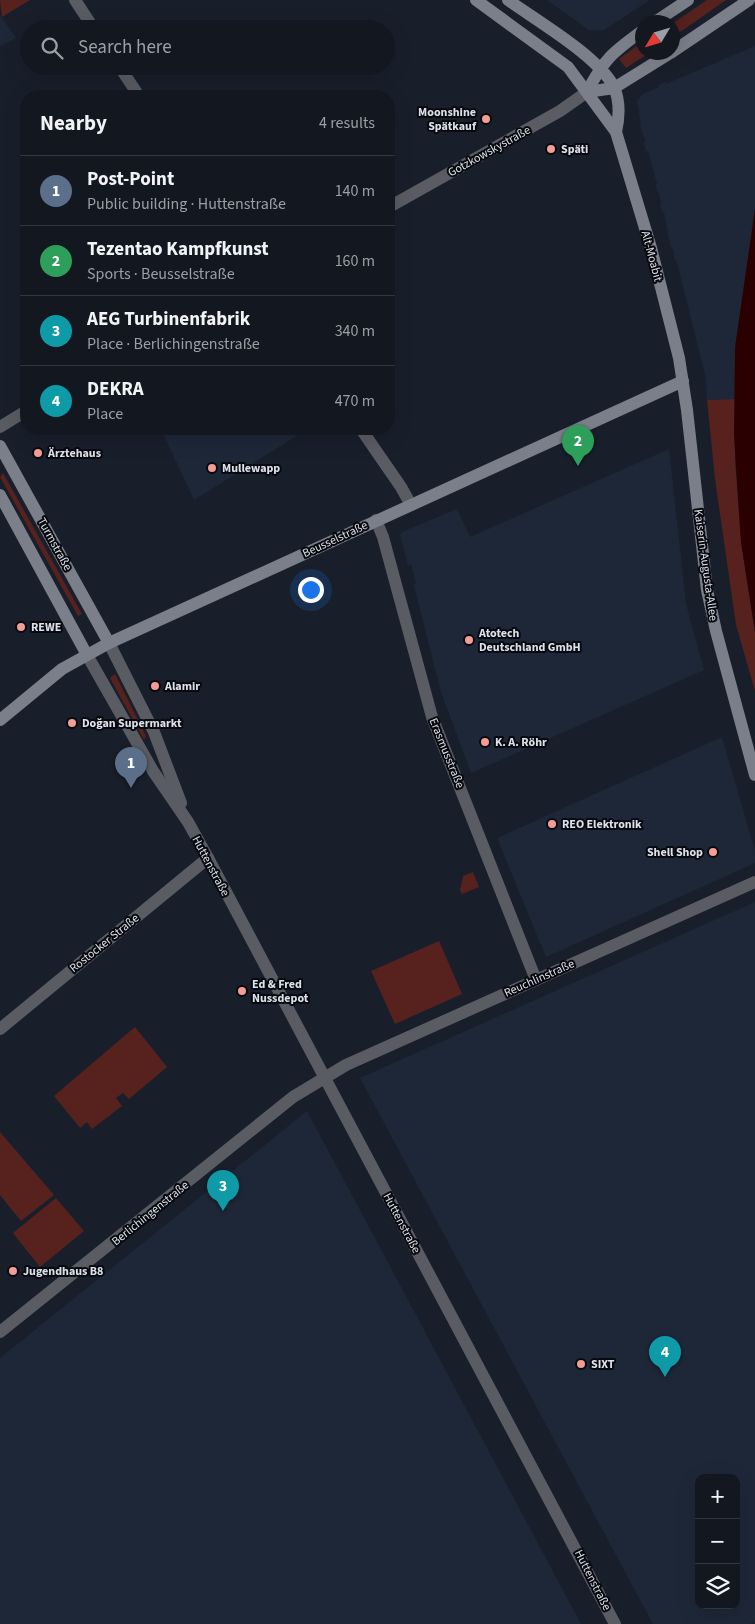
<!DOCTYPE html>
<html lang="en">
<head>
<meta charset="utf-8">
<style>
  :root { --surface:#121720; --page:#1f242d; --text:#f1f3f6; --muted:#9c9fa5; --line:#31363e; --accent:#f59c94 }
  body { margin:0; font-family:"Source Sans 3",sans-serif; background:var(--page); color:var(--text) }
  .controls { position:absolute; right:15px; bottom:15px; display:grid; overflow:hidden; border-radius:10px; box-shadow:0 5px 20px #0002 }
  .controls button { width:45px; height:45px; display:grid; place-items:center; padding:0; border:0; border-bottom:1px solid var(--line); background:var(--surface); color:var(--text); font:25px sans-serif }
  .compass { position:absolute; left:635px; top:15px; width:45px; height:45px; border-radius:50%; background:var(--surface); box-shadow:0 5px 20px #0002; rotate:232deg }
  .you { position:absolute; left:310px; top:589px; width:18px; height:18px; margin:-12px; border:4px solid #fff; border-radius:50%; background:#1a73e8; box-shadow:0 0 0 8px #1a73e833 }
  .badge { display:grid; place-items:center; width:32px; height:32px; border-radius:50%; background:var(--accent); color:#fff; font-size:16px; font-weight:700 }
  .pin { position:absolute; translate:-50% -41px; filter:drop-shadow(0 1px 2px #0008) }
  .pin::after { content:''; position:absolute; top:26px; width:18px; height:15px; background:inherit; clip-path:polygon(0 0,100% 0,50% 100%) }
  .list { margin:0; padding:0; list-style:none }
  h2 { display:flex; justify-content:space-between; align-items:center; height:65px; margin:0; padding:0 20px; font-size:21px }
  h2 small { font-size:16px; font-weight:400; color:var(--muted) }
  .list li { display:grid; grid-template-columns:32px 1fr auto; gap:15px; align-items:center; box-sizing:border-box; height:70px; padding:0 20px; border-top:1px solid var(--line) }
  .list b { display:block; font-size:19px; white-space:nowrap }
  .list p { margin:0; font-size:16px; white-space:nowrap; color:var(--muted) }
  .list em { font-size:16px; font-style:normal; color:var(--muted) }
  .icon { flex:none; width:28px; height:28px; fill:none; stroke:currentColor; stroke-width:2; stroke-linecap:round; stroke-linejoin:round }
  .map { position:relative; flex:none; width:755px; height:1624px; overflow:hidden }
  .search { position:absolute; background:var(--surface); box-shadow:0 5px 20px #0002; left:20px; top:20px; width:375px; height:55px; display:flex; align-items:center; gap:12px; box-sizing:border-box; padding:0 18px; border-radius:28px; color:var(--muted); font-size:19px }
  .panel { position:absolute; background:var(--surface); box-shadow:0 5px 20px #0002; left:20px; top:90px; width:375px; height:345px; border-radius:20px }
  .map>svg:first-child { display:block }
  .built { fill:#1e2738; fill-rule:evenodd }
  .green { fill:#57211e }
  .water { fill:#2a0001 }
  .lines { fill:none; stroke-linecap:round; stroke-linejoin:round }
  .minor { stroke:#595c63; stroke-width:12 }
  .tertiary { stroke:#595c63; stroke-width:12 }
  .secondary { stroke:#7a7f89; stroke-width:12 }
  .poi-dot { fill:#f59c94; stroke:#06090e; stroke-width:2 }
  .labels { text-anchor:middle; stroke-width:4; stroke-linejoin:round; paint-order:stroke }
  .poi-label { font-size:12px; font-weight:bold; fill:#dce0e9; stroke:#06090e; text-anchor:start }
  .street-label { font-size:12px; fill:#dce0e9; stroke:#06090e }
</style>
</head>
<body>
<div class="map">
<svg width="755" height="1624" viewBox="0 0 755 1624">
  <rect width="100%" height="100%" fill="#181f2b"/>
  <g class="built">
    <path d="M547,0H650L604,30H589Z"/>
    <path d="M0,15L16,38L0,46Z"/>
    <path d="M755,46V209L735,348V399L707,400L706,379L677,262L674,259V251L670,245L664,212H662L660,204L662,203L655,185L657,184L648,151H646L644,143L646,142L639,124L641,123L637,101L643,94L659,87V85L665,82L666,84Z"/>
    <path d="M161,429H293L298,435L194,500Z"/>
    <path d="M669,449L686,604L704,670L471,773L441,692L414,586L416,582L411,564L408,565L400,535L404,531L457,509L470,537Z"/>
    <path d="M722,737L755,851V863L546,957L497,838Z"/>
    <path d="M755,902V1622L749,1624H653L360,1078ZM699,1478H736V1605H699Z"/>
    <path d="M307,1111L581,1624H0V1358Z"/>
  </g>
  <g class="green">
    <path d="M0,0H30L2,17Z"/>
    <path d="M707,0H726L673,37V23Z"/>
    <path d="M642,42V52L649,53L626,68L619,59Z"/>
    <path d="M735,399V459L741,542L755,632V691L736,625L715,479L707,400Z"/>
    <path d="M3,473L82,614L78,616L0,477Z"/>
    <path d="M115,674L146,736L144,740L110,678Z"/>
    <path d="M473,872L479,887L462,894L460,890L463,876Z"/>
    <path d="M439,941L462,994L395,1024L371,971Z"/>
    <path d="M135,1027L167,1067L129,1099L123,1093L116,1098L122,1106L92,1129L87,1122L80,1128L54,1096Z"/>
    <path d="M0,1132L54,1195L21,1221L0,1195Z"/>
    <path d="M56,1198L84,1231L40,1267L13,1233Z"/>
  </g>
  <path class="water" d="M755,209V632L741,542L734,435L735,348Z"/>
  <g class="lines">
    <g class="minor">
      <path d="M75,0L94,29"/>
      <path d="M119,66L139,96"/>
      <path d="M361,429L401,487L411,505"/>
      <path d="M376,520L383,537L432,717L536,980"/>
      <path d="M0,1029L208,858"/>
      <path d="M0,1332L293,1097L346,1065L755,882"/>
    </g>
    <g class="tertiary">
      <path d="M389,207L560,111L587,92"/>
      <path d="M0,427L26,411"/>
      <path d="M109,643L154,732L181,803"/>
      <path d="M87,655L153,771L188,822L208,858L615,1624"/>
    </g>
    <g class="secondary">
      <path d="M476,0L568,67L616,132L651,248L679,358L687,410L707,590L716,631L755,775"/>
      <path d="M508,0C537,21 598,56 614,87C620,101 619,119 616,132"/>
      <path d="M655,22L688,0"/>
      <path d="M672,52L749,0"/>
      <path d="M587,92L614,88L672,52"/>
      <path d="M587,92C604,59 613,52 642,31"/>
      <path d="M0,446L109,643"/>
      <path d="M0,495L87,655"/>
      <path d="M0,720L62,669L109,643L683,381"/>
    </g>
  </g>
  <g class="poi-dot">
    <circle cx="486" cy="119" r="5"/>
    <circle cx="551" cy="149" r="5"/>
    <circle cx="38" cy="453" r="5"/>
    <circle cx="212" cy="468" r="5"/>
    <circle cx="21" cy="627" r="5"/>
    <circle cx="469" cy="640" r="5"/>
    <circle cx="155" cy="686" r="5"/>
    <circle cx="72" cy="723" r="5"/>
    <circle cx="485" cy="742" r="5"/>
    <circle cx="552" cy="824" r="5"/>
    <circle cx="713" cy="852" r="5"/>
    <circle cx="242" cy="991" r="5"/>
    <circle cx="13" cy="1271" r="5"/>
    <circle cx="581" cy="1364" r="5"/>
  </g>
  <g class="labels">
    <g class="poi-label">
      <text x="476" y="116" text-anchor="end">Moonshine<tspan x="476" dy="14">Spätkauf</tspan></text>
      <text x="561" y="153">Späti</text>
      <text x="48" y="457">Ärztehaus</text>
      <text x="222" y="472">Mullewapp</text>
      <text x="31" y="631">REWE</text>
      <text x="479" y="637">Atotech<tspan x="479" dy="14">Deutschland GmbH</tspan></text>
      <text x="165" y="690">Alamir</text>
      <text x="82" y="727">Doğan Supermarkt</text>
      <text x="495" y="746">K. A. Röhr</text>
      <text x="562" y="828">REO Elektronik</text>
      <text x="703" y="856" text-anchor="end">Shell Shop</text>
      <text x="252" y="988">Ed &amp; Fred<tspan x="252" dy="14">Nussdepot</tspan></text>
      <text x="23" y="1275">Jugendhaus B8</text>
      <text x="591" y="1368">SIXT</text>
    </g>
    <g class="street-label">
      <text transform="translate(489 151) rotate(-29)" y="4">Gotzkowskystraße</text>
      <text transform="translate(652 256) rotate(75)" y="4">Alt-Moabit</text>
      <text transform="translate(335 539) rotate(-25)" y="4">Beusselstraße</text>
      <text transform="translate(55 544) rotate(61)" y="4">Turmstraße</text>
      <text transform="translate(706 565) rotate(82)" y="4">Kaiserin-Augusta-Allee</text>
      <text transform="translate(447 753) rotate(68)" y="4">Erasmusstraße</text>
      <text transform="translate(211 866) rotate(62)" y="4">Huttenstraße</text>
      <text transform="translate(104 943) rotate(-39)" y="4">Rostocker Straße</text>
      <text transform="translate(539 978) rotate(-24)" y="4">Reuchlinstraße</text>
      <text transform="translate(150 1213) rotate(-39)" y="4">Berlichingenstraße</text>
      <text transform="translate(402 1223) rotate(62)" y="4">Huttenstraße</text>
      <text transform="translate(593 1580) rotate(63)" y="4">Huttenstraße</text>
    </g>
  </g>
</svg>
<div class="controls">
<button>+</button>
<button>−</button>
<button><svg class="icon" aria-label="layers" viewBox="0 0 24 24"><path d="M12 4l9 5-9 5-9-5zM3 14l9 5 9-5"/></svg></button>
</div>
<svg class="compass" viewBox="-18 -18 36 36"><path d="M0-13l5 13h-10z" fill="#e53935"/><path d="M0 13l5-13h-10z" fill="#9c9fa5"/></svg>
<div class="you"></div>
<div class="pin badge" style="left:131px;top:788px;background:#5c6f8a">1</div>
<div class="pin badge" style="left:578px;top:466px;background:#2e9e5b">2</div>
<div class="pin badge" style="left:223px;top:1211px;background:#0f9aa8">3</div>
<div class="pin badge" style="left:665px;top:1377px;background:#0f9aa8">4</div>
<div class="search"><svg class="icon" aria-label="search" viewBox="0 0 24 24"><circle cx="10" cy="10" r="6"/><path d="M15 15l6 6"/></svg>Search here</div>
<section class="panel">
<h2>Nearby<small>4 results</small></h2>
<ul class="list">
<li><span class="badge" style="background:#5c6f8a">1</span><div><b>Post-Point</b><p>Public building · Huttenstraße</p></div><em>140 m</em></li>
<li><span class="badge" style="background:#2e9e5b">2</span><div><b>Tezentao Kampfkunst</b><p>Sports · Beusselstraße</p></div><em>160 m</em></li>
<li><span class="badge" style="background:#0f9aa8">3</span><div><b>AEG Turbinenfabrik</b><p>Place · Berlichingenstraße</p></div><em>340 m</em></li>
<li><span class="badge" style="background:#0f9aa8">4</span><div><b>DEKRA</b><p>Place</p></div><em>470 m</em></li>
</ul>
</section>
</div>
</body>
</html>
